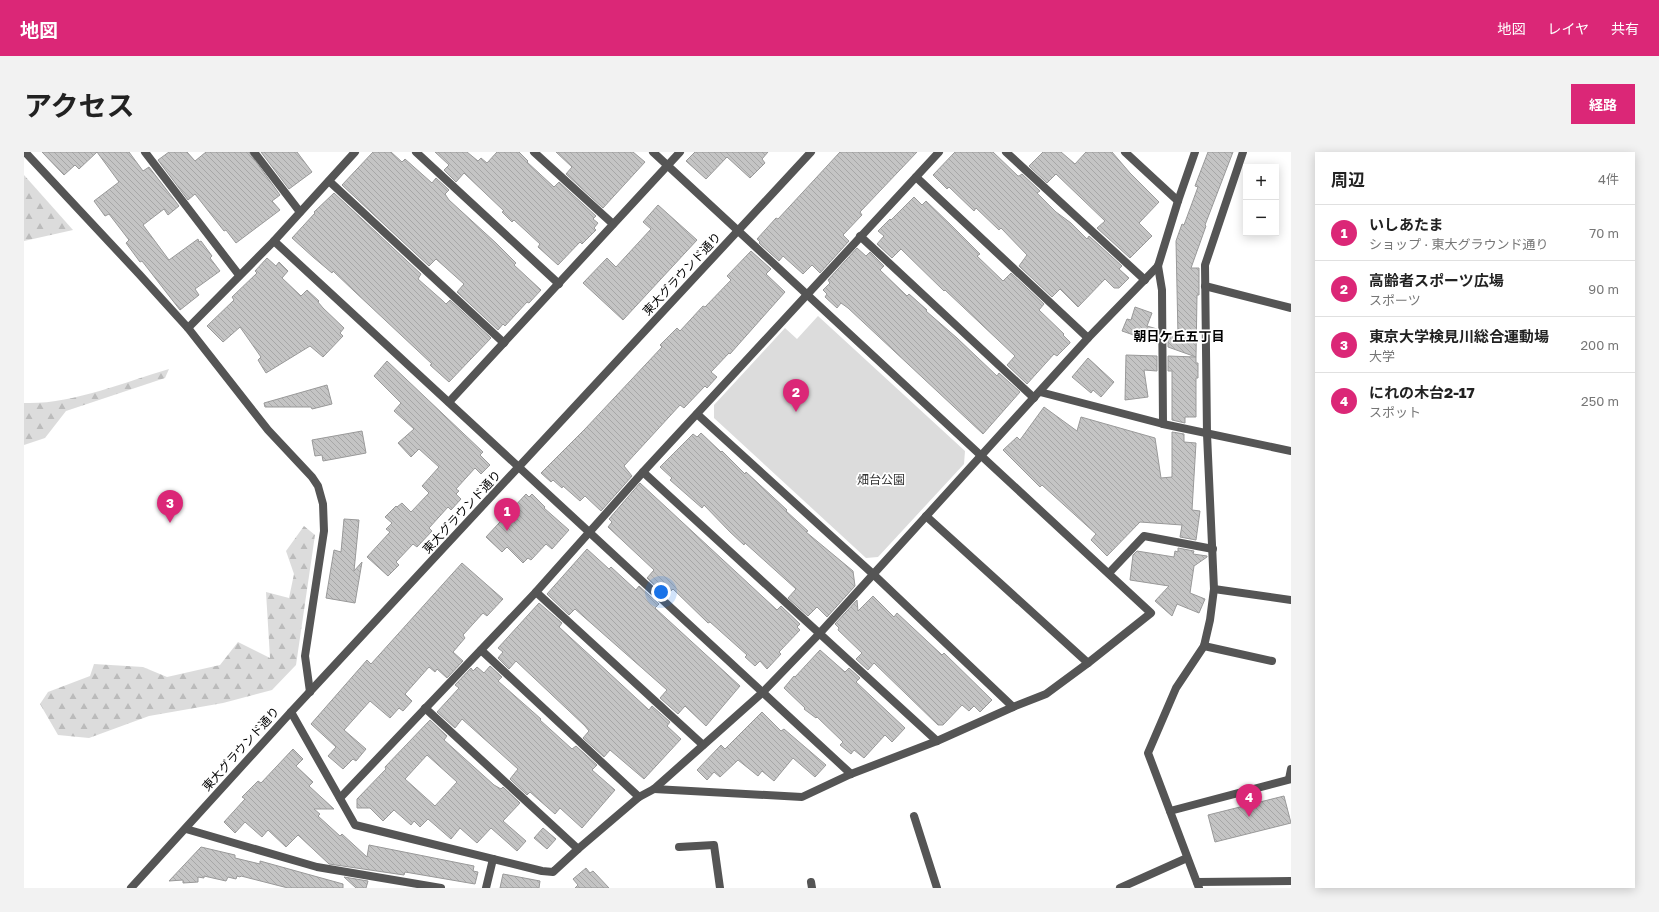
<!DOCTYPE html>
<html lang="ja">
<head>
<meta charset="utf-8">
<style>
  :root { --surface:#fff; --page:#f2f2f2; --text:#222; --muted:#767676; --line:#e0e0e0; --accent:#db2777 }
  body { margin:0; font-family:"Golos Text","Noto Sans JP",sans-serif; background:var(--page); color:var(--text) }
  .controls { position:absolute; right:12px; top:12px; display:grid; overflow:hidden; border-radius:0px; box-shadow:0 2px 10px #0003 }
  .controls button { width:36px; height:36px; display:grid; place-items:center; padding:0; border:0; border-bottom:1px solid var(--line); background:var(--surface); color:var(--text); font:20px sans-serif }
  .you { position:absolute; left:637px; top:440px; width:14px; height:14px; margin:-10px; border:3px solid #fff; border-radius:50%; background:#1a73e8; box-shadow:0 0 0 6px #1a73e833 }
  .badge { display:grid; place-items:center; width:26px; height:26px; border-radius:50%; background:var(--accent); color:#fff; font-size:13px; font-weight:700 }
  .pin { position:absolute; translate:-50% -33px; filter:drop-shadow(0 1px 2px #0008) }
  .pin::after { content:''; position:absolute; top:21px; width:14px; height:12px; background:inherit; clip-path:polygon(0 0,100% 0,50% 100%) }
  .list { margin:0; padding:0; list-style:none }
  h2 { display:flex; justify-content:space-between; align-items:center; height:52px; margin:0; padding:0 16px; font-size:17px }
  h2 small { font-size:13px; font-weight:400; color:var(--muted) }
  .list li { display:grid; grid-template-columns:26px 1fr auto; gap:12px; align-items:center; box-sizing:border-box; height:56px; padding:0 16px; border-top:1px solid var(--line) }
  .list b { display:block; font-size:15px; white-space:nowrap }
  .list p { margin:0; font-size:13px; white-space:nowrap; color:var(--muted) }
  .list em { font-size:13px; font-style:normal; color:var(--muted) }
  .map { position:relative; flex:none; width:1267px; height:736px; overflow:hidden; border-radius:0px }
  header { display:flex; align-items:center; gap:24px; box-sizing:border-box; height:56px; padding:0 20px; background:var(--accent); color:#fff }
  header strong { font-size:19px }
  nav { display:flex; gap:22px; margin-inline-start:auto; font-size:14px }
  .intro { display:flex; align-items:center; justify-content:space-between; box-sizing:border-box; height:96px; padding:0 24px }
  h1 { margin:0; font-size:28px }
  .button { padding:10px 18px; border-radius:0px; background:var(--accent); color:#fff; font-size:14px; font-weight:700 }
  main { display:flex; gap:24px; padding:0 24px }
  aside { flex:1; background:var(--surface); border-radius:0px; box-shadow:0 2px 10px #0003 }
  .map>svg:first-child { display:block }
  .forest { fill:url(#forest-firs) }
  .park { fill:#dcdcdc }
  .building { fill:url(#building-back-hatch); stroke:#999; fill-rule:evenodd }
  .lines { fill:none; stroke-linecap:round; stroke-linejoin:round }
  .service { stroke:#555; stroke-width:8 }
  .minor { stroke:#555; stroke-width:8 }
  .tertiary { stroke:#555; stroke-width:8 }
  .labels { text-anchor:middle; stroke-width:3.5; stroke-linejoin:round; paint-order:stroke }
  .street-label { font-size:12px; fill:#000; stroke:#fff }
  .park-label { font-size:12px; fill:#333; stroke:#fff }
  .neighbourhood-label { font-size:13px; font-weight:bold; fill:#000; stroke:#fff }
</style>
</head>
<body>
<header>
<strong>地図</strong>
<nav><a>地図</a><a>レイヤ</a><a>共有</a></nav>
</header>
<div class="intro"><h1>アクセス</h1><a class="button">経路</a></div>
<main>
<div class="map">
<svg width="1267" height="736" viewBox="0 0 1267 736">
  <defs>
    <pattern id="forest-firs" width="22" height="20" patternUnits="userSpaceOnUse"><rect width="22" height="20" fill="#dcdcdc"/><path d="M5 1l3.5 6h-7zM16 11l3.5 6h-7z" fill="#bbb"/></pattern>
    <pattern id="building-back-hatch" width="6" height="6" patternUnits="userSpaceOnUse"><rect width="6" height="6" fill="#c4c4c4"/><path d="M-1 5l2 2M0 0l6 6M5-1l2 2" fill="none" stroke="#a7a7a7"/></pattern>
  </defs>
  <rect width="100%" height="100%" fill="#fff"/>
  <g class="forest">
    <path d="M0,23L49,78L0,89Z"/>
    <path d="M145,217L141,226L42,259L21,286L0,293V251C46,253 101,230 145,217Z"/>
    <path d="M280,374L291,383L272,513L248,538L199,551L125,564L65,586L34,583L16,552L24,540L66,524L70,512L119,515L143,525L196,513L214,490L246,506L242,440L265,446L270,422L262,399Z"/>
  </g>
  <path class="park" d="M794,164L941,299L940,312L854,405L842,406L690,266V253L761,176L773,187Z"/>
  <g class="building">
    <path d="M18,0H73L55,17L51,13L40,23Z"/>
    <path d="M73,0H105L119,19L125,15L155,54L144,63L140,57L119,73L145,108L174,87L175,90L177,89L188,104L186,106L196,119L171,137L175,143L156,158L118,109L116,110L102,91L105,88L85,62L81,64L70,49L95,30Z"/>
    <path d="M145,0H163L171,9L182,0H225L256,43L248,49L256,58L212,91L202,78L200,79L171,42L164,48L134,8Z"/>
    <path d="M237,0H273L288,20L265,37Z"/>
    <path d="M349,0H367L378,10L381,7L408,31L412,26L425,38L421,42L425,48L472,91L492,111L490,113L517,138L505,151L503,150L481,174L479,172L474,178L433,140L440,132L412,107L405,114L318,33Z"/>
    <path d="M411,0H443L454,9L457,6L463,11L473,0H495L504,9L503,10L530,35L535,30L572,64L569,67L574,71L570,76L572,78L558,92L556,90L534,113L514,95L516,92L490,68L488,70L478,60L480,59L440,21L432,30L420,18L425,13Z"/>
    <path d="M532,0H609L621,10L579,56L542,22L548,15Z"/>
    <path d="M671,0H744L738,7L741,11L726,26L703,5L682,27L662,9Z"/>
    <path d="M816,0H893L836,60L838,63L837,64L819,83L825,89L796,121L788,113L779,122L759,104L755,109L735,91L736,90L733,87L752,66L754,67Z"/>
    <path d="M931,0H969L994,24H995L998,22L1016,39L1013,41L1032,60L1047,71L1063,87L1065,84L1098,114L1095,117L1105,126L1095,136H1090L1081,127L1054,155L1036,137L1028,145L995,114L1003,103L977,76L975,78L952,56L950,59L925,35L923,37L909,23Z"/>
    <path d="M1019,0H1037L1051,12L1062,0H1088L1106,21L1135,50L1115,71L1128,84L1106,106L1073,76L1081,69L1032,22L1023,31L1005,14Z"/>
    <path d="M1184,0H1209L1181,73L1182,74L1167,116H1175V143H1173L1172,205L1144,195V181L1154,184L1152,89L1158,72L1160,73L1174,35L1171,34Z"/>
    <path d="M310,41L397,122L394,127L419,149L422,152L426,148L467,186L425,230L406,213L408,212L330,139L309,119L308,121L289,105L268,86L291,61L290,60Z"/>
    <path d="M890,45L898,53L902,49L927,73L956,102L953,104L979,129L987,121L1020,152L1015,158L1040,182L1039,183L1046,190V191L1033,204L1030,202L1003,232L983,213L991,204L921,138L920,139L877,97L868,106L853,92L860,84L854,79L866,67L867,68Z"/>
    <path d="M634,53L673,88L599,168L559,131L583,106L592,115L627,77L619,70Z"/>
    <path d="M833,96L842,104L846,100L860,114L856,118L883,144L885,142L903,158L902,159L933,186L973,224L975,221L996,240L959,282L824,156L817,151L813,156L801,145L803,142L799,138L806,131L804,128Z"/>
    <path d="M727,99L747,117L742,122L761,140L706,202L705,201L687,220L693,225L683,236L681,234L660,256L656,253L600,314L608,324L577,359L561,344L556,349L539,334L538,336L529,328L527,330L517,321L561,277L638,195L636,193L653,176L656,179L679,154L681,155L707,128L703,124Z"/>
    <path d="M243,106L252,114L255,110L264,119L258,126L277,144L283,138L295,149L294,150L299,156L320,176L316,181L319,184L299,205L286,194L242,221L234,208L237,205L216,175L199,190L183,174L210,148L208,145L233,121L231,119Z"/>
    <path d="M1111,155L1128,161L1123,174L1133,177V191L1098,179L1103,167L1107,168Z"/>
    <path d="M1102,203L1133,204V219L1120,218L1124,245L1101,248Z"/>
    <path d="M1144,204L1172,205V211H1174V226H1172V265H1161V271L1148,268V219H1144Z"/>
    <path d="M1064,206L1090,230L1077,245L1069,238L1067,241L1048,225Z"/>
    <path d="M363,209L459,300L456,303L466,313L457,322L451,316L432,337L435,339L432,342L437,347L427,358L424,355L405,376L408,379L393,395L389,392L372,410L375,413L364,424L343,405L366,380L362,377L368,371L361,365L372,354L373,355L378,351L387,360L405,341L398,334L415,315L395,297L387,305L374,291L390,277L370,259L377,251L350,224Z"/>
    <path d="M303,233L308,252L288,257L287,255H241L240,251Z"/>
    <path d="M1020,255L1053,279L1057,265L1131,286L1137,326L1148,325V280L1160,282V290L1172,291L1168,358L1176,359L1172,388L1156,385L1158,373L1116,370L1083,404L1067,388L1072,382L1018,333L1016,335L979,298L993,285L996,288Z"/>
    <path d="M338,279L342,301L299,309L298,303L291,304L288,288Z"/>
    <path d="M677,281L697,300L698,299L721,322L722,320L763,358L762,359L784,379L782,380L829,419L831,434L803,465L793,455L784,464L764,446L772,437L721,391L720,393L706,380L680,353L678,356L646,328L648,326L636,315L669,282L673,285Z"/>
    <path d="M616,331L753,458L757,454L776,472L773,475L776,478L755,500L757,502L743,517L736,509L731,514L721,505L723,503L686,470L684,471L649,437L642,444L623,426L630,418L584,375L588,370L585,367Z"/>
    <path d="M502,342L505,345L508,342L521,355L520,356L545,378L528,397L522,392L507,408L504,406L499,411L483,395L478,400L462,385Z"/>
    <path d="M320,367L335,368L330,419L338,410L331,451L302,446L310,398L317,400Z"/>
    <path d="M1154,396L1170,399L1169,402L1183,404V405L1170,414L1166,441L1181,447L1175,461L1153,452L1148,464L1131,449L1145,434L1106,428L1109,403L1113,399L1150,405L1151,399L1154,400Z"/>
    <path d="M563,397L585,417L587,415L612,438L615,434L635,452L631,456L716,534L682,574L661,554L654,562L636,546L643,538L551,457L545,463L523,442Z"/>
    <path d="M438,411L479,447L463,464L459,461L439,483L441,486L429,500L439,509L423,526L413,517L411,520L405,515L381,542L388,549L379,559L375,556L366,566L346,549L320,578L342,597L332,609L329,607L319,617L304,604L312,595L287,572L343,508L347,512Z"/>
    <path d="M849,444L870,465L873,461L918,503L920,501L968,548L956,560L950,554L945,559L938,553L919,573H914L850,511L844,518L832,507L838,501L814,478L815,476L811,472L833,448L834,459Z"/>
    <path d="M515,451L538,471L535,475L571,508L625,558L628,554L646,570L643,574L657,587L620,627L586,598L580,605L559,586L565,579L561,574L492,509L485,517L474,506L479,500L474,496Z"/>
    <path d="M796,498L821,520L825,516L836,526L832,530L881,576L868,590L861,583L840,606L830,598L827,602L816,593L819,590L793,565L792,566L780,557L781,556L760,536L770,524L771,525Z"/>
    <path d="M466,514L478,525L474,529L517,567L516,568L548,597L552,594L573,613L568,618L591,638L558,676L536,656L531,662L506,640L503,643L486,627L494,617L438,567L431,576L413,560L435,536L431,533L447,516L449,519L453,515L460,521Z"/>
    <path d="M738,560L757,579L760,577L802,613L791,625L769,606L750,629L738,619L734,624L714,608L696,625L690,620L683,628L673,618L697,593L701,597Z"/>
    <path d="M406,568L423,584L420,588L470,633L477,637L479,635L496,651L479,669L502,689L493,699L467,676L453,691L436,676L427,687L404,667L396,675L390,669L387,673L370,658L359,669L346,656H333V647L362,617L361,615ZM403,603L433,630L411,654L381,627Z"/>
    <path d="M269,597L279,607L272,614L289,630L285,634L310,657H290L296,662L294,664L316,684L318,682L343,705L345,693L450,714L449,719L454,720L451,732L381,720L380,723L305,712L274,683L262,695L244,678L238,685L221,670L211,681L200,670L221,647L218,645L234,629L237,631Z"/>
    <path d="M1260,644L1267,671L1191,690L1184,663Z"/>
    <path d="M519,676L532,687L523,697L510,686Z"/>
    <path d="M177,695L211,703V706L236,712V709L319,732V736H264L217,724L216,725L213,724L212,727L204,725L202,729L180,724V726L174,725V730L159,731V728L145,729Z"/>
    <path d="M562,716L566,721L569,719L585,736H551L554,733L549,727Z"/>
    <path d="M479,722L516,729L515,736H476Z"/>
    <path d="M320,725L344,729L342,736H332Z"/>
  </g>
  <g class="lines">
    <g class="service">
      <path d="M1085,421L1120,384L1189,397"/>
      <path d="M1180,494L1248,509"/>
      <path d="M1265,627L1267,617"/>
      <path d="M1146,659L1267,627"/>
      <path d="M162,677L293,715L417,736"/>
      <path d="M655,695L690,693L696,736"/>
      <path d="M787,730L788,736"/>
      <path d="M1173,730L1267,729"/>
      <path d="M462,736L469,707"/>
    </g>
    <g class="minor">
      <path d="M1,0L115,122L164,176L244,278L288,325L294,334L299,352L300,379L281,504L286,540"/>
      <path d="M121,0L215,123"/>
      <path d="M230,0L276,60"/>
      <path d="M392,0L535,132"/>
      <path d="M510,0L589,72"/>
      <path d="M629,0L1127,461L1064,511L1022,542L989,555L913,589L827,622L778,645L630,637"/>
      <path d="M982,0L1121,128"/>
      <path d="M1101,0L1154,49"/>
      <path d="M892,25L1064,186"/>
      <path d="M305,29L480,191"/>
      <path d="M836,84L1010,246"/>
      <path d="M250,89L827,622"/>
      <path d="M1134,114L1138,138L1139,272"/>
      <path d="M1181,134L1267,156"/>
      <path d="M164,176L250,89L331,0"/>
      <path d="M1016,240L1139,272L1267,299"/>
      <path d="M425,250L656,0"/>
      <path d="M673,262L849,422L989,555"/>
      <path d="M619,320L913,589"/>
      <path d="M902,364L1064,511"/>
      <path d="M1190,437L1267,448"/>
      <path d="M512,440L679,593"/>
      <path d="M457,498L615,645"/>
      <path d="M401,556L554,697"/>
      <path d="M267,560L331,673L518,719L529,720L554,697L615,645L630,637L738,541L795,482L1064,186L1134,114L1154,49L1171,0"/>
      <path d="M316,646L512,440L619,320L915,0"/>
      <path d="M890,664L913,736"/>
      <path d="M1096,736L1163,706"/>
      <path d="M1175,736L1124,601L1152,536L1180,494L1186,468L1190,437L1183,282L1181,113L1219,0"/>
    </g>
    <path class="tertiary" d="M107,736L267,560L787,0"/>
  </g>
  <g class="labels">
    <g class="street-label">
      <text transform="translate(658 122) rotate(-47)" y="4">東大グラウンド通り</text>
      <text transform="translate(438 360) rotate(-47)" y="4">東大グラウンド通り</text>
      <text transform="translate(217 597) rotate(-48)" y="4">東大グラウンド通り</text>
    </g>
    <g class="park-label">
      <text x="857" y="332">畑台公園</text>
    </g>
    <g class="neighbourhood-label">
      <text x="1155" y="189">朝日ケ丘五丁目</text>
    </g>
  </g>
</svg>
<div class="controls">
<button>+</button>
<button>−</button>
</div>
<div class="you"></div>
<div class="pin badge" style="left:483px;top:379px">1</div>
<div class="pin badge" style="left:772px;top:260px">2</div>
<div class="pin badge" style="left:146px;top:371px">3</div>
<div class="pin badge" style="left:1225px;top:665px">4</div>
</div>
<aside>
<h2>周辺<small>4件</small></h2>
<ul class="list">
<li><span class="badge">1</span><div><b>いしあたま</b><p>ショップ · 東大グラウンド通り</p></div><em>70 m</em></li>
<li><span class="badge">2</span><div><b>高齢者スポーツ広場</b><p>スポーツ</p></div><em>90 m</em></li>
<li><span class="badge">3</span><div><b>東京大学検見川総合運動場</b><p>大学</p></div><em>200 m</em></li>
<li><span class="badge">4</span><div><b>にれの木台2-17</b><p>スポット</p></div><em>250 m</em></li>
</ul>
</aside>
</main>
</body>
</html>
